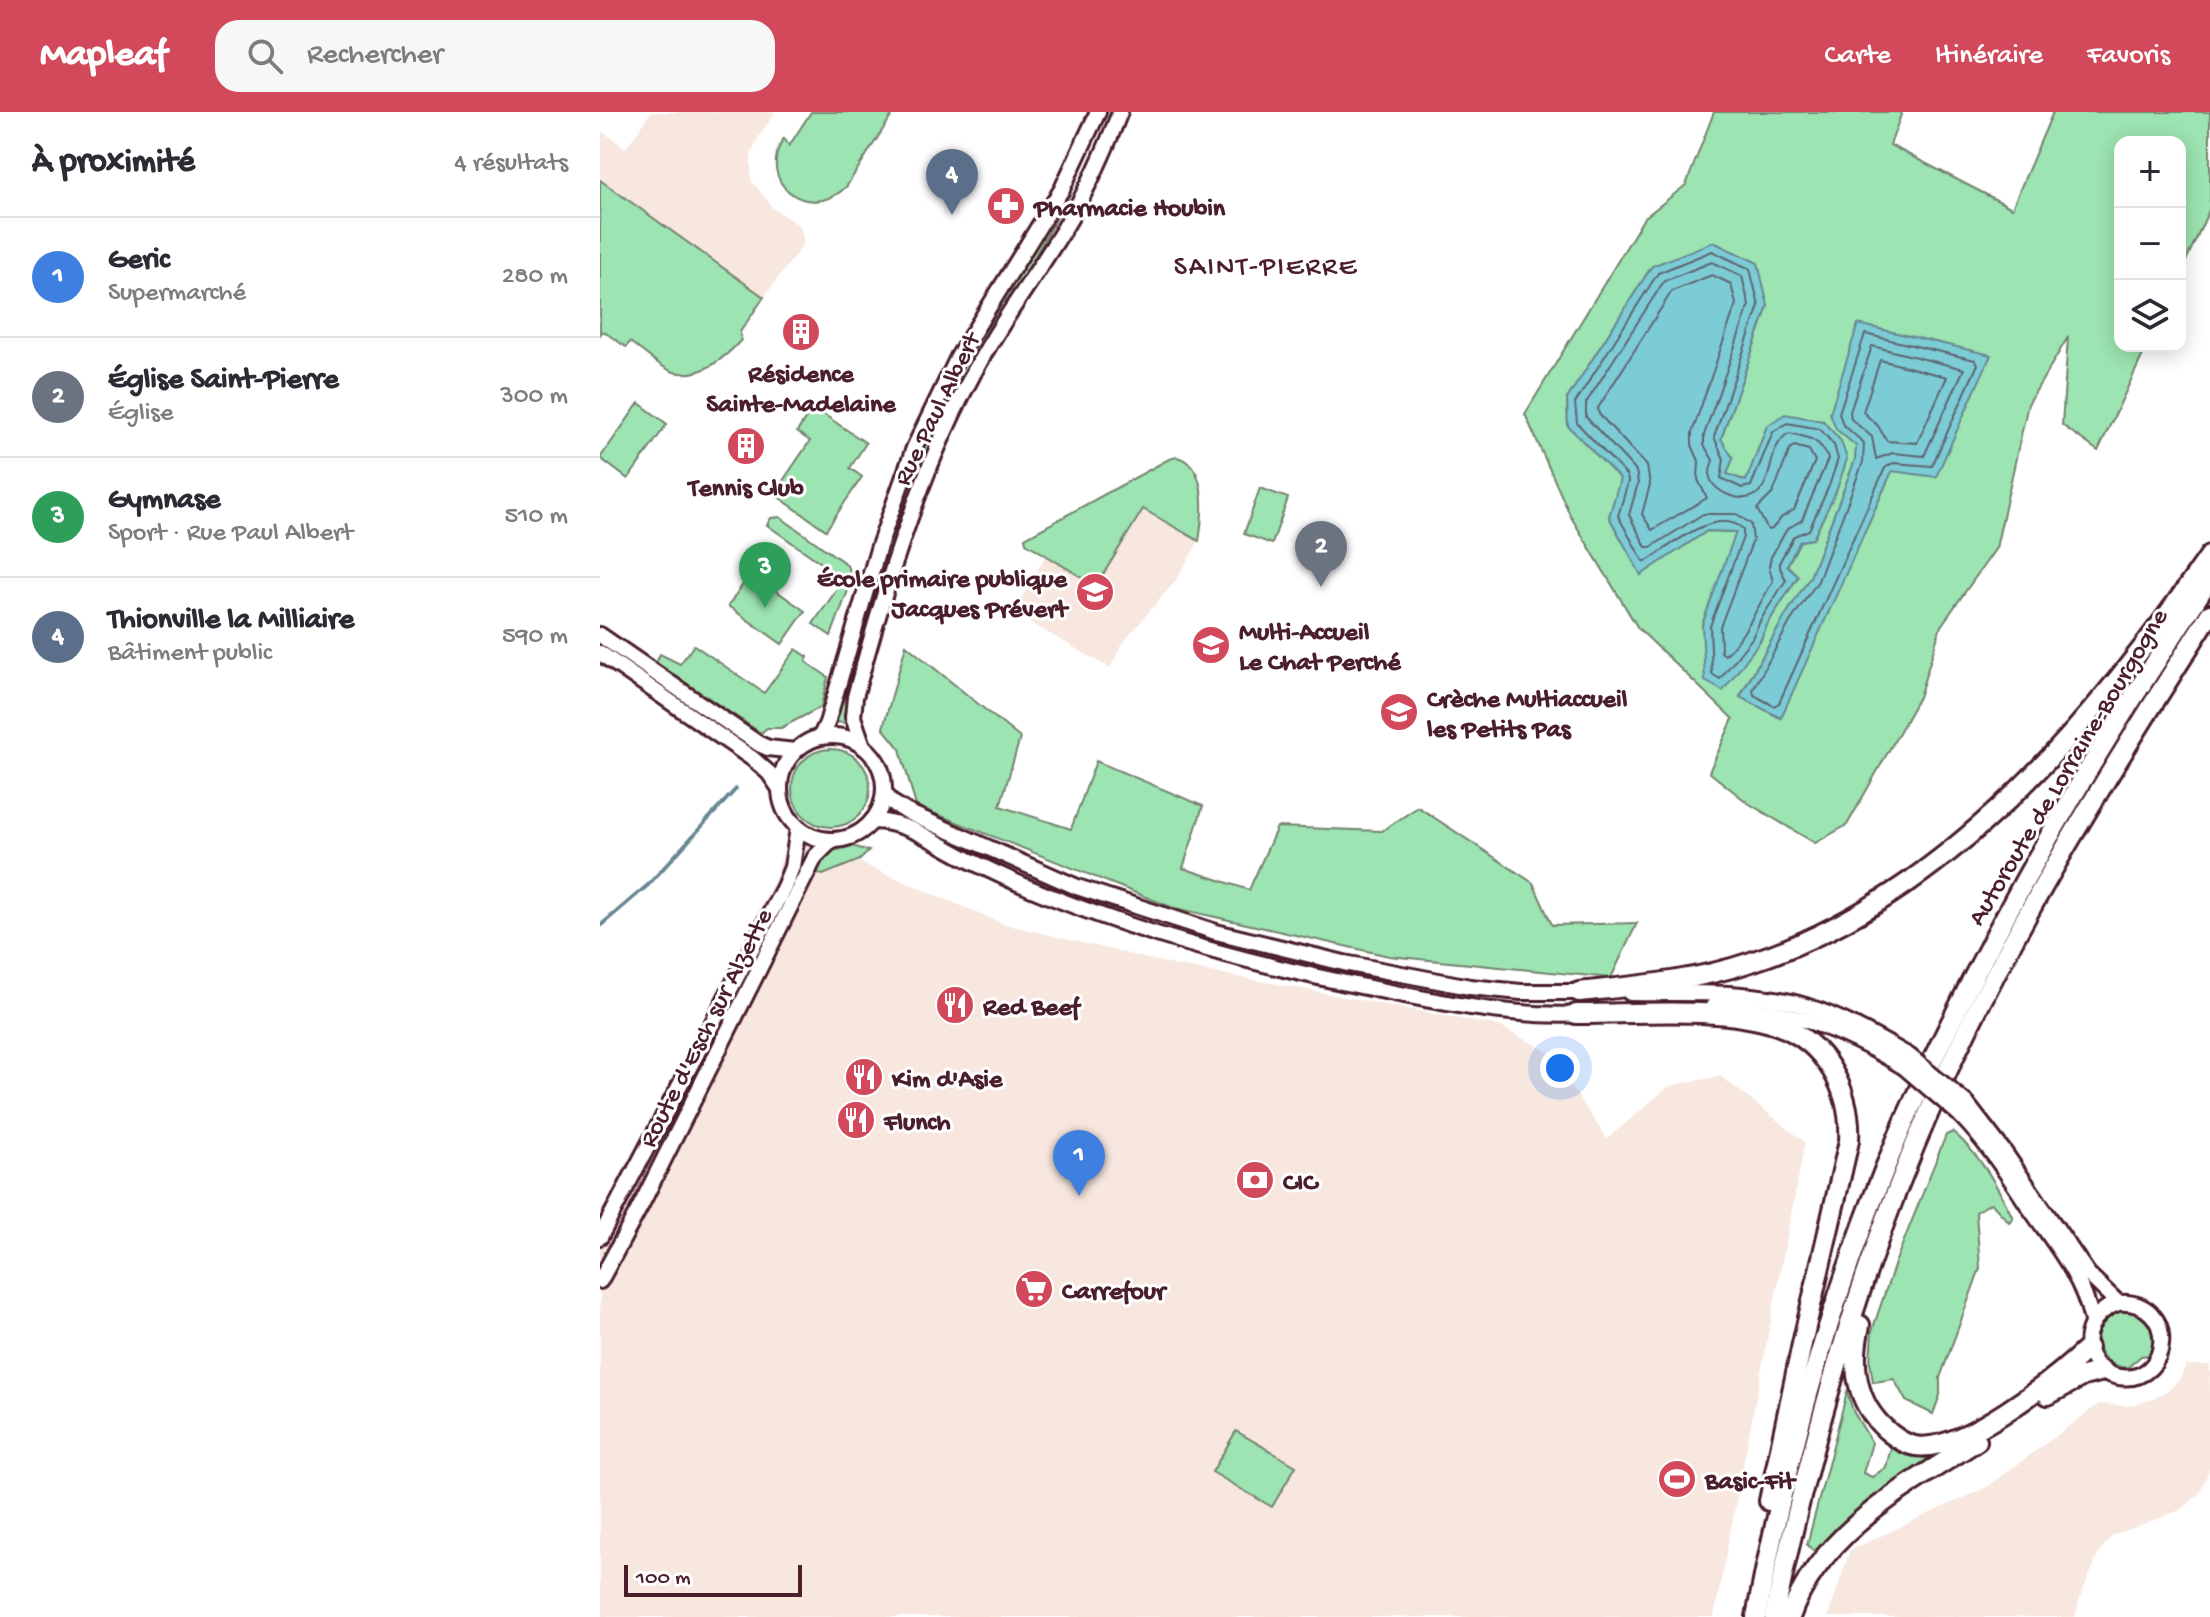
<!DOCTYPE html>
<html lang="fr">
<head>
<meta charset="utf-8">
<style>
  :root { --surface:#fff; --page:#f7f7f7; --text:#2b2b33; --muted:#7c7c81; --line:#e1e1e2; --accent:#d1495b }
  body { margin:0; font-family:"Gochi Hand",sans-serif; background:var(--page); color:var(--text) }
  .controls { position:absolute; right:24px; top:24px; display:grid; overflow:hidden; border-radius:16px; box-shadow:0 4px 20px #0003 }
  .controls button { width:72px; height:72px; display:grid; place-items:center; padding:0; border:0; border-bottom:2px solid var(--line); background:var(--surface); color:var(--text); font:40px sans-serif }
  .scale { position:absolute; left:24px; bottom:20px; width:178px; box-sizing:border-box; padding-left:8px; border:4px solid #4a1f2b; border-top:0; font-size:22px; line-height:28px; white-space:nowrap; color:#4a1f2b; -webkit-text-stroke:6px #fff; paint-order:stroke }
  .you { position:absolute; left:960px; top:956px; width:28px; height:28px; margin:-20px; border:6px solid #fff; border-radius:50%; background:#1a73e8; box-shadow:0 0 0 12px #1a73e833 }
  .badge { display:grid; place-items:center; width:52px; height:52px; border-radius:50%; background:var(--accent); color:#fff; font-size:26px; font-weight:700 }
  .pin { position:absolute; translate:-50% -66px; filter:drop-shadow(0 2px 4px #0008) }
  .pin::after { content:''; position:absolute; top:42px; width:28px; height:24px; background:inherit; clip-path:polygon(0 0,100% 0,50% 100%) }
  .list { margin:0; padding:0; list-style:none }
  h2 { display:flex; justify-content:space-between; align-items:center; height:104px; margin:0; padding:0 32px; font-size:34px }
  h2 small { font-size:26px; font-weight:400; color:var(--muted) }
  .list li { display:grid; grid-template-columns:52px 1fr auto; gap:24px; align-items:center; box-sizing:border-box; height:120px; padding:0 32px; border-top:2px solid var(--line) }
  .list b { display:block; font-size:30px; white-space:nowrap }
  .list p { margin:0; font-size:26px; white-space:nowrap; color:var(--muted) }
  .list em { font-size:26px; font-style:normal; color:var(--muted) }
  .icon { flex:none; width:44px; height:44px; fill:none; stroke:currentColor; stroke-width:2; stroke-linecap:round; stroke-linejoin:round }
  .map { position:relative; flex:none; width:1610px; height:1505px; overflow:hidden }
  header { display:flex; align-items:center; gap:48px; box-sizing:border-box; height:112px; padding:0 40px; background:var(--accent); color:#fff }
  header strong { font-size:38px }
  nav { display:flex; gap:44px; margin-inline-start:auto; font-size:28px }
  .search { width:560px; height:72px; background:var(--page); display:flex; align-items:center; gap:20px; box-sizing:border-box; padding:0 28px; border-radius:24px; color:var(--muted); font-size:30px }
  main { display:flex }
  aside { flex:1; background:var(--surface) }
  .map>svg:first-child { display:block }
  .built { fill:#f7e7df }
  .green { fill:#9ce4b1; stroke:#73826e; stroke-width:2; fill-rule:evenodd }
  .water { fill:#7cccd6; stroke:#688792; stroke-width:2 }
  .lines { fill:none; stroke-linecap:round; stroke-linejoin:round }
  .shore { stroke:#5e646f; stroke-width:2 }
  .stream { stroke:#688792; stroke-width:4 }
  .secondary-casing { stroke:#4a1f2b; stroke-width:20 }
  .primary-casing { stroke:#4a1f2b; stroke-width:20 }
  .motorway-casing { stroke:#4a1f2b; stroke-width:24 }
  .secondary { stroke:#fff; stroke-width:14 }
  .primary { stroke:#fff; stroke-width:14 }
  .motorway { stroke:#fff; stroke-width:18 }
  .primary-bridge-casing { stroke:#4a1f2b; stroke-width:20; stroke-linecap:butt }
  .primary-bridge { stroke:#fff; stroke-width:14 }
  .labels { text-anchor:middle; stroke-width:6; stroke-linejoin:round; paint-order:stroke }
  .poi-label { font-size:26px; font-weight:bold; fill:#4a1f2b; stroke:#fff; text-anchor:start }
  .street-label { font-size:26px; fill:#4a1f2b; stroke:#fff }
  .neighbourhood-label { font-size:28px; letter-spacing:2px; fill:#4a1f2b; stroke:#fff }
</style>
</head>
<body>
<header>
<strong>Mapleaf</strong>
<div class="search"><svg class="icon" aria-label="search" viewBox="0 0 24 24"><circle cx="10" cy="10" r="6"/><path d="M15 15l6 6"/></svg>Rechercher</div>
<nav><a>Carte</a><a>Itinéraire</a><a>Favoris</a></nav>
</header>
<main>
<aside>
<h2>À proximité<small>4 résultats</small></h2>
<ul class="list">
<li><span class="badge" style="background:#3f7fe0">1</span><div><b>Geric</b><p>Supermarché</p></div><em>280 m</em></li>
<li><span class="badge" style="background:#6b7280">2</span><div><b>Église Saint-Pierre</b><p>Église</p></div><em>300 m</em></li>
<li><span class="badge" style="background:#2e9e5b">3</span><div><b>Gymnase</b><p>Sport · Rue Paul Albert</p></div><em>510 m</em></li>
<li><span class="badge" style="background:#5c6f8a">4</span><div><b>Thionville la Milliaire</b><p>Bâtiment public</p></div><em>590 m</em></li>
</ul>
</aside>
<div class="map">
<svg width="1610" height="1505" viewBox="0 0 1610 1505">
  <rect width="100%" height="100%" fill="#fff"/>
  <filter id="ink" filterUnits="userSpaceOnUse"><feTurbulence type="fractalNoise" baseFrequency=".0125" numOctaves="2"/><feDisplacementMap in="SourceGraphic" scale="16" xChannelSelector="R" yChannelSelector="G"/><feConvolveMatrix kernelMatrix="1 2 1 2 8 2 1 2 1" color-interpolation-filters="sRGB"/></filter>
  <g filter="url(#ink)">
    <g class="built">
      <path d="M51,0H175L158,26L151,43V68L174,97L200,114L204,131L164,185L0,68V18L26,36Z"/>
      <path d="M543,397L599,429L576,468L523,531L510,556L413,501L446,443L496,474Z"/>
      <path d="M189,722L206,733L244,744L404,812L574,853L899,914L947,939L1007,1027L1069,974L1120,964L1205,1030L1114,1505H0V1101L62,987L176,765Z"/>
      <path d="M1586,1253H1610V1355L1600,1381L1583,1397L1512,1424L1500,1439L1480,1485L1475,1505H1228L1250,1438L1387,1375L1499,1292L1530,1294L1553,1287L1570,1277L1580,1267Z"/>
    </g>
    <g class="green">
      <path d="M211,0H294L246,75C208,111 155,70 184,26L189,34Z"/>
      <path d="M1114,0H1302L1290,33L1412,96L1453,0H1610V96L1580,162V30H1520V234H1547L1498,339L1462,313L1468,225L1428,292L1396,436L1341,514L1319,585L1247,713L1215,731L1148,691L1109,660L1133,607L1038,516L971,405L925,302L1044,106L1086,73ZM1052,154L1168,194L1121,327L1133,346L1127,362L1146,369L1167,314L1224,309L1219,415L1213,427L1200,429L1187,454L1198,465L1168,511L1160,530L1102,513L1137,420L1107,419L1041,462L1009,405L1021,367L968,314L967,287ZM1236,317L1292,359L1180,606L1140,584L1184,506L1210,465L1255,348L1257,334Z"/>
      <path d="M0,68L164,185L140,220L141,228C125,246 101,267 74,260C62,257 41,238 30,230L26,235L3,219L0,223Z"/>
      <path d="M466,79L471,81L346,300L307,397L250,576L246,596V611L233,610L263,508L316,348L351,272Z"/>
      <path d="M39,291L67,312L28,367L0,346Z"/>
      <path d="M213,295L266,331L250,356L262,365L226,418L174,382L210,329L197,320Z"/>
      <path d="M577,345C609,353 603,404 599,429L543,397L496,474L426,431L425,426L569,347Z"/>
      <path d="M660,376L688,386L672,432L644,422Z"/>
      <path d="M180,405L246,452L253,465L231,524L213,512L244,467L167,413L171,406Z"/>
      <path d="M151,461L205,499L182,532L128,494Z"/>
      <path d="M94,533L164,581L196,537L208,545L206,550L228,565L221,595L181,616H167L161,621L56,551L60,542L80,552Z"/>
      <path d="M306,533L420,626L400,694L471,717L496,649L603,694L583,756L649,778L677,715L782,719L818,695L933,771L952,813L1037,811L1011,866L789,844L571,795L316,694L300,637L283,616Z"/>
      <circle cx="231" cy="676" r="39"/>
      <path d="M252,734L269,739L260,748L223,763L215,760C228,734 229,742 252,734Z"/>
      <path d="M1353,1020C1381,1044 1397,1073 1413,1106L1409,1110L1391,1091L1376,1100L1380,1156L1340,1266V1283L1333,1302L1306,1289L1294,1267L1273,1270L1270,1250L1272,1219L1295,1151L1346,1023Z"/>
      <path d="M1520,1199C1547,1199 1561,1219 1550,1243L1541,1244L1527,1256C1491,1252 1486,1212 1520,1199Z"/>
      <path d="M1247,1280L1253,1299L1272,1331L1263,1361L1272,1365L1286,1355L1291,1336L1331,1348L1261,1398L1214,1439L1207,1433Z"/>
      <path d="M636,1319L696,1354L672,1395L612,1360Z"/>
    </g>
    <g class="water">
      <path d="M1113,130L1158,151L1168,194L1121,327L1133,346L1127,362L1146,369L1167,314L1185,302L1223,309L1241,329L1247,347L1237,377L1213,427L1200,429L1187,453L1198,464L1168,511L1160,529L1123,579L1105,569L1102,513L1136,420L1107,419L1041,463L1009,405L1020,367L968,314L967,287L1052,154Z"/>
      <path d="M1258,212L1391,243L1336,365L1292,359L1181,606L1140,585L1184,506L1210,465L1255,348L1256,334L1236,317L1230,301Z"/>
    </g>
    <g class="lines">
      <g class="shore">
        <path d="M1112,139L1150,157L1159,194L1114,325L1124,347L1121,366L1142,376L1151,374L1173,320L1187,311L1220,317L1234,333L1238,347L1229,374L1209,418L1194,424L1180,449V456L1186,468L1161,507L1152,526L1120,567L1112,562L1110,514L1143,425V417C1117,393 1069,435 1047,449H1043L1018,404L1028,370L1027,364L977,311L975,291L1058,161Z"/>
        <path d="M1112,150L1142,164L1149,194L1104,323V333L1113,348C1111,354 1109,360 1110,366C1115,382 1145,393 1158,381C1175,366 1167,334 1189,321C1208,325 1221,327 1228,347L1202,408L1187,417L1171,445L1169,455L1173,469C1160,490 1143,528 1125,543L1121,540L1120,515L1153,428L1151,412L1137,402H1103L1051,435H1046L1029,403L1038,371L1036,359L986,305V291L1064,169Z"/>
        <path d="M1112,163L1131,172L1136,192L1092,321V333L1099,349L1098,368L1107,386L1052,418L1042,402L1050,373L1047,354L999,302L998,296L1072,179Z"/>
        <path d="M1265,222L1375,248L1378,252L1332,354L1293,351L1285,356L1179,591L1174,594L1154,583L1153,578L1190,510L1218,469L1263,350L1264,331L1243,313L1239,301Z"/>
        <path d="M1272,234L1364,257L1324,344L1293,341L1276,347L1272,325L1251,307L1250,300Z"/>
        <path d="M1280,248L1347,265L1317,331L1287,329L1278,314L1263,300Z"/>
        <path d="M1194,334L1209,338L1215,349L1194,398L1182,405L1172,417L1168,418L1157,397L1173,381L1190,337Z"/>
      </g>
      <path class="stream" d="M0,814L48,773L136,677"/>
      <g class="secondary-casing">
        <g id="secondary">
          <path d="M221,624L227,611L279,434L314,336L358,245L462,77L498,0"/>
          <path d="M263,634L253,605L255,585C287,468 323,349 383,244C410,196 444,152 471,105C490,72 506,36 520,0"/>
        </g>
      </g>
      <g class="primary-casing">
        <g id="primary">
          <path d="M0,523L159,632L168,636L195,639"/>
          <path d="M0,541L153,647L169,661L180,677"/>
          <circle cx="232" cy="676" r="52"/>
          <path d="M284,680L291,690L307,700L477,775L616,820L744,851L870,875L921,880H989"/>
          <path d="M272,709C307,709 337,732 367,747C393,760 421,773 449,784C554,826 665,855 775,877C843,891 915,906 985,902"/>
          <path d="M1030,881C1089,882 1152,877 1209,895C1245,907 1277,926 1309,944"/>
          <path d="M1113,894C1188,896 1240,916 1304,955"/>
          <path d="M1366,991L1404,1040L1488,1162L1518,1191C1579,1187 1572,1273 1519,1265C1509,1263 1499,1258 1494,1249C1478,1225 1494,1199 1518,1191"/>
          <path d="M1359,1002C1387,1030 1408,1063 1430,1096C1455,1132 1483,1165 1492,1209"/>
          <path d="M0,1125L184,775L192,755L198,716"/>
          <path d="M0,1169L40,1095L215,745L232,728"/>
        </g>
      </g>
      <g class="motorway-casing">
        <g id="motorway">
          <path d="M979,880C1036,874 1096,869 1151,850C1348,786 1496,608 1610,443"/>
          <path d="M976,902C1037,902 1120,894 1177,913C1226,930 1252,980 1249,1029L1202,1232L1169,1389"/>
          <path d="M1260,1213C1253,1244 1253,1275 1272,1302C1281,1315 1299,1331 1315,1334C1361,1342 1455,1267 1488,1236"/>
          <path d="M1448,1283L1483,1264L1503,1259"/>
          <path d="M1156,1505C1192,1314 1249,1123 1333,947C1379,851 1429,757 1484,665C1524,597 1568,532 1610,466"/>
          <path d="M1174,1505C1210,1329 1260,1156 1333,991C1409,819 1509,660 1610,502"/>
          <path d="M1190,1505C1220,1420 1306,1375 1377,1329"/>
        </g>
      </g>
      <use href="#secondary" class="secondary"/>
      <use href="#primary" class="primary"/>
      <use href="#motorway" class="motorway"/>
      <g class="primary-bridge-casing">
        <g id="primary-bridge">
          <path d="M1309,944L1366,991"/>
          <path d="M1304,955L1359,1002"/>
        </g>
      </g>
      <use href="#primary-bridge" class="primary-bridge"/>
    </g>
  </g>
  <defs>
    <g id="pharmacy-disc" transform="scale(2)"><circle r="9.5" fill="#d1495b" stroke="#fff"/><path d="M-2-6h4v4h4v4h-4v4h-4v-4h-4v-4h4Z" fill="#fff"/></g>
    <g id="building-disc" transform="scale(2)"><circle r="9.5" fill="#d1495b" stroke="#fff"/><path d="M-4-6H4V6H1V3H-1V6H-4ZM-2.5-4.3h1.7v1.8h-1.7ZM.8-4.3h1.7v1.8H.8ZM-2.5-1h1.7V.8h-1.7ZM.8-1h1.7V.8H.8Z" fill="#fff"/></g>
    <g id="school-disc" transform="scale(2)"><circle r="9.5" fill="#d1495b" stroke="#fff"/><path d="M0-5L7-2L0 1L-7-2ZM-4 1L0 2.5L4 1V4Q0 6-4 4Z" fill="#fff"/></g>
    <g id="restaurant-disc" transform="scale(2)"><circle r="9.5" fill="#d1495b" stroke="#fff"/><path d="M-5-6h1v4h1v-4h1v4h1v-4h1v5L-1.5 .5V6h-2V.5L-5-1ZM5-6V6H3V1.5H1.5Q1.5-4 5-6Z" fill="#fff"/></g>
    <g id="bank-disc" transform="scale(2)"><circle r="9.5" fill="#d1495b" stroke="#fff"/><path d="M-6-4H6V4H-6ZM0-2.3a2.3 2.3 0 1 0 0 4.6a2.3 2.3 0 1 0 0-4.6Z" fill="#fff"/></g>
    <g id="supermarket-disc" transform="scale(2)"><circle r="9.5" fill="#d1495b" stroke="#fff"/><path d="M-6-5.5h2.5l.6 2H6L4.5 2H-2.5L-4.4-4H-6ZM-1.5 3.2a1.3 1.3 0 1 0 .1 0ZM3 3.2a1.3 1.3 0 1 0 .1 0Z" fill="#fff"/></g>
    <g id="stadium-disc" transform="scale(2)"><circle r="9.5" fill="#d1495b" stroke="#fff"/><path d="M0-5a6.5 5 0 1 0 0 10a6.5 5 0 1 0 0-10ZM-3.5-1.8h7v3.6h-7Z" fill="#fff"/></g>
  </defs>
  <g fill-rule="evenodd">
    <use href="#pharmacy-disc" x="406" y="94"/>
    <use href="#building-disc" x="201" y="220"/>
    <use href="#building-disc" x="146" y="334"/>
    <use href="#school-disc" x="495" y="480"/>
    <use href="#school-disc" x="611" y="533"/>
    <use href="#school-disc" x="799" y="600"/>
    <use href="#restaurant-disc" x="355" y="893"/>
    <use href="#restaurant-disc" x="264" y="965"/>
    <use href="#restaurant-disc" x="256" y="1008"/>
    <use href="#bank-disc" x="655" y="1068"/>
    <use href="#supermarket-disc" x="434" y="1177"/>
    <use href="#stadium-disc" x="1077" y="1367"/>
  </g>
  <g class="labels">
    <g class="poi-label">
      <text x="434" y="103">Pharmacie Houbin</text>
      <text x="201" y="269" text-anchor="middle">Résidence<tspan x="201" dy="30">Sainte-Madelaine</tspan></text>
      <text x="146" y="383" text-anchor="middle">Tennis Club</text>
      <text x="467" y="474" text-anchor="end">École primaire publique<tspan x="467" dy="30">Jacques Prévert</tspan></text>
      <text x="639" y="527">Multi-Accueil<tspan x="639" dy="30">Le Chat Perché</tspan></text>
      <text x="827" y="594">Crèche Multiaccueil<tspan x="827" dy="30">les Petits Pas</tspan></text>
      <text x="383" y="902">Red Beef</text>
      <text x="292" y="974">Kim d'Asie</text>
      <text x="284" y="1017">Flunch</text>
      <text x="683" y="1077">CIC</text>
      <text x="462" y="1186">Carrefour</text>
      <text x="1105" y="1376">Basic-Fit</text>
    </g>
    <g class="street-label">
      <text transform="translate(335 296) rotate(-64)" y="9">Rue Paul Albert</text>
      <text transform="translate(1466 654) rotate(-59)" y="9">Autoroute de Lorraine-Bourgogne</text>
      <text transform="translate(104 915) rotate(-63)" y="9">Route d'Esch sur Alzette</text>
    </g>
    <g class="neighbourhood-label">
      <text x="666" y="162">SAINT-PIERRE</text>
    </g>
  </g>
</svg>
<div class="controls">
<button>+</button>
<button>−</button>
<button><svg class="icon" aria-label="layers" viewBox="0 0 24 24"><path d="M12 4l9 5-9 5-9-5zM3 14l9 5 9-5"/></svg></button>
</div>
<div class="scale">100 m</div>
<div class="you"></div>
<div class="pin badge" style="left:479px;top:1084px;background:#3f7fe0">1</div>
<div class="pin badge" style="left:721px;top:475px;background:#6b7280">2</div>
<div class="pin badge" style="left:165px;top:496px;background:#2e9e5b">3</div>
<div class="pin badge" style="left:352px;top:103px;background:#5c6f8a">4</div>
</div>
</main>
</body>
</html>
